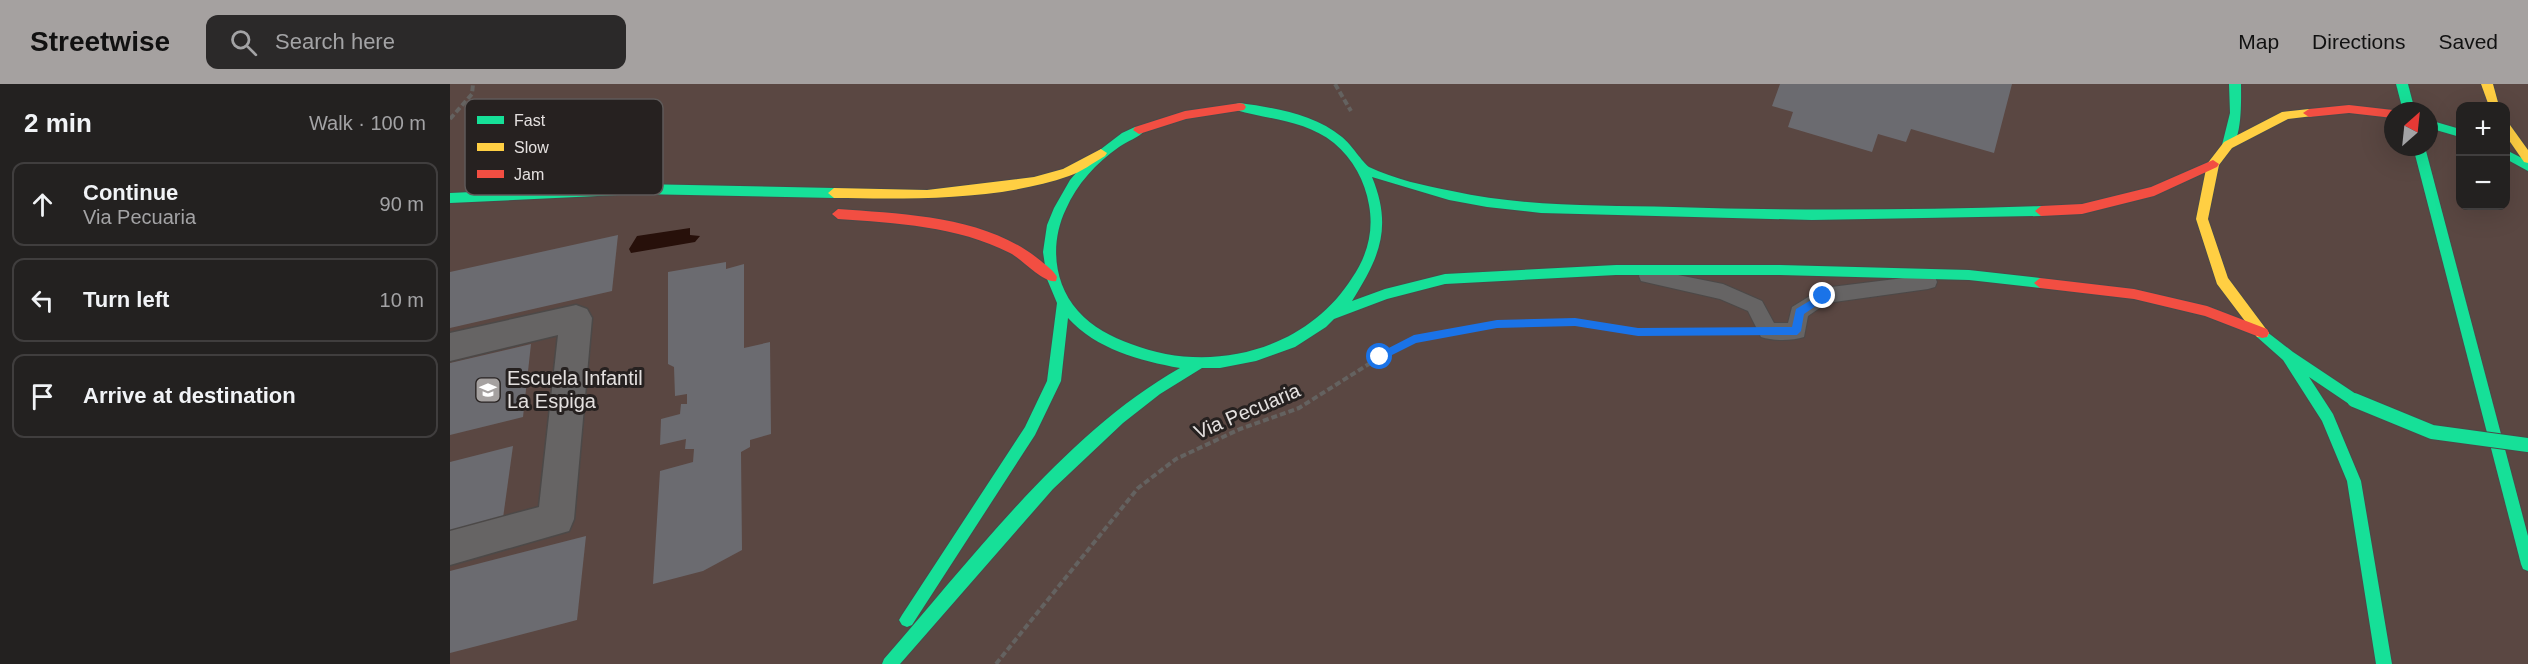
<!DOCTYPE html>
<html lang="en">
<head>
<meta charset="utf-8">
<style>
  :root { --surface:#232120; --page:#2b2929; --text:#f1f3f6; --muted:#a3a3a5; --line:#403e3e; --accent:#a5a1a0 }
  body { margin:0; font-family:Arial,sans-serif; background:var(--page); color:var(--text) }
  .controls { position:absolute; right:18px; top:18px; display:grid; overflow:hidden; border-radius:12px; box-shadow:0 6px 24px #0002 }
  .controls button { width:54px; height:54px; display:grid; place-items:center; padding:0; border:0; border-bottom:2px solid var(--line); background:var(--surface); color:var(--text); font:30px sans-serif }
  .compass { position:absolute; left:1934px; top:18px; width:54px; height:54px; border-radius:50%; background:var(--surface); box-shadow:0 6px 24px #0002; rotate:27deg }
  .stop { position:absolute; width:18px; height:18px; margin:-14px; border:4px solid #1a73e8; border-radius:50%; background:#fff }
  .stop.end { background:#1a73e8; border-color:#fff; box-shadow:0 2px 6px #0008 }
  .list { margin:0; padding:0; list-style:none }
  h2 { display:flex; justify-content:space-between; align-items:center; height:78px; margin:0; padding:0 24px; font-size:26px }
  h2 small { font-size:20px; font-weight:400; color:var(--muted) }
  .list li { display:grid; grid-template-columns:39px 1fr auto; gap:18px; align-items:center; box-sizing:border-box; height:84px; margin:0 12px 12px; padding:0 12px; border:2px solid var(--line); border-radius:12px }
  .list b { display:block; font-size:22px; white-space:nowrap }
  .list p { margin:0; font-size:20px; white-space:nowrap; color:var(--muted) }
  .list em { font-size:20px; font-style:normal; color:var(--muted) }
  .icon { flex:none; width:33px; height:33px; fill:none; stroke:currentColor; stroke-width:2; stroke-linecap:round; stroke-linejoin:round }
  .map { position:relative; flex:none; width:2078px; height:580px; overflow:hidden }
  header { display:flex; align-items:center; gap:36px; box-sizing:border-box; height:84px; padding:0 30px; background:var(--accent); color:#111 }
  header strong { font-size:28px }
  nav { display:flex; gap:33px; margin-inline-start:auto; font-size:21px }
  .search { width:420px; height:54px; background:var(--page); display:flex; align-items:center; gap:15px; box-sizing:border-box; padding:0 21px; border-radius:12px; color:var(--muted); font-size:22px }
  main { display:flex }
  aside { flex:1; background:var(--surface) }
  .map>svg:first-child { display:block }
  .green { fill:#5a4742; fill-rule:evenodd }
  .water { fill:#27100a }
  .building { fill:#6b6b70 }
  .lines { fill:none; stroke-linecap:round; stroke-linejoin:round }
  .lane-casing { stroke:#4c4948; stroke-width:2 }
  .street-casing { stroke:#4c4948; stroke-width:3 }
  .fast-casing { stroke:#4c4948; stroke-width:2 }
  .slow-casing { stroke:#4c4948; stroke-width:2 }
  .jam-casing { stroke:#4c4948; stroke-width:2 }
  .path { stroke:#646260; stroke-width:4; stroke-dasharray:6 3; stroke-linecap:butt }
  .lane { fill:#666464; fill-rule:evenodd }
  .street { fill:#666464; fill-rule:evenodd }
  .fast { fill:#16e098; fill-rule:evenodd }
  .slow { fill:#ffcf43; fill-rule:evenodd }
  .jam { fill:#f24e42; fill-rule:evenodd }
  .fast-bridge-casing { stroke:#4c4948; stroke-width:16; stroke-linecap:butt }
  .fast-bridge { stroke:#16e098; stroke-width:14 }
  .route { fill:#1a73e8 }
  .labels { text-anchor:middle; stroke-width:6; stroke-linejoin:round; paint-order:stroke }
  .poi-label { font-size:20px; fill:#e4e0df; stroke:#262120; text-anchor:start }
  .street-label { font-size:20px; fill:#e4e0df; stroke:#262120 }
  .key { fill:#262120; stroke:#5f5a59; stroke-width:1.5 }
  .key-label { font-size:16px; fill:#e4e0df }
</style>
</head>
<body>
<header>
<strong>Streetwise</strong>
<div class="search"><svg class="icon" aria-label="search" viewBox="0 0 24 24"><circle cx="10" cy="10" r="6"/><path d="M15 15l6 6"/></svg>Search here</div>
<nav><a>Map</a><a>Directions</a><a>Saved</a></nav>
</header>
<main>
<aside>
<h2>2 min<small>Walk · 100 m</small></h2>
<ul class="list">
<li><svg class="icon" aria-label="ahead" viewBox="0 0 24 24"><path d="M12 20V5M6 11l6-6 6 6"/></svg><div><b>Continue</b><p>Via Pecuaria</p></div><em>90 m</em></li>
<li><svg class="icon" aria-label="left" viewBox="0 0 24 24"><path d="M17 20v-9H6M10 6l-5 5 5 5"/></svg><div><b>Turn left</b></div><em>10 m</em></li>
<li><svg class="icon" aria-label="arrive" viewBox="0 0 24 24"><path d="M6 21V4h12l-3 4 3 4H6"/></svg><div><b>Arrive at destination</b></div></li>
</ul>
</aside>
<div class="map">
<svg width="2078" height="580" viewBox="0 0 2078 580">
  <rect width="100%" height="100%" fill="#2f2c2a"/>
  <path class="green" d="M0,0H2078V580H0ZM2010,22H2056V122H2010ZM1943,27H1979V63H1943Z"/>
  <path class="water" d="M240,144V151L250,152L245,158L181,169L179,165L187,152Z"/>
  <g class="building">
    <path d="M1330,0H1562L1544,69L1461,45L1456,58L1428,50L1422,68L1338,43L1343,28L1322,22Z"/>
    <path d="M168,151L162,207L0,244V188Z"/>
    <path d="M276,178V185L294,180V264L320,258L321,350L300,356V363L291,368L292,466L253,487L203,500L210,387L243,378L244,365H235L236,355L210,361L211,335L230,330L231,320H237V310L225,312L224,283L218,280V188Z"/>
    <path d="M81,260L73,333L0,351V279Z"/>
    <path d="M63,362L53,434L0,448V378Z"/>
    <path d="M136,452L127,536L0,569V487Z"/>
  </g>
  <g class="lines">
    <g class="lane-casing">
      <path id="lane" d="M1198,185L1273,200L1312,217L1324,239H1338L1342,223L1373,204L1478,191L1485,193L1487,198L1485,203L1478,205L1377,219L1358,232L1354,253C1342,257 1323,257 1311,253L1298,227L1270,215L1191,197L1189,192L1191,187Z"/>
    </g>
    <g class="street-casing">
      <path id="street" d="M126,221L137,225L142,234L124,435L119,447L0,481V447L89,423L108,251L0,277V249Z"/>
    </g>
    <g class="fast-casing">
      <g id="fast">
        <path d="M1779,0H1791C1791,14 1793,59 1778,65L1772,61L1780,29Z"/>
        <path d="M1946,0H1958L1965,27H1953Z"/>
        <path d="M790,19C825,24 864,30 892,53C901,60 913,79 919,83C944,95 975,102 1002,107C1075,123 1149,121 1223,123C1346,127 1468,126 1591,122L1597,127L1591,132L1362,136L1091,129L1037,123L999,116L922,93C943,144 929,174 902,217L935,205L995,190L1166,181H1330L1519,186L1590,194L1596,199L1590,204L1519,196L1330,191H1166L995,200L937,215L884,235L876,243L845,263L806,277L770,284H752L710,310L673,339L603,405L450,580H432L434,575C521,476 615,349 730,284C690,277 646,265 618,234L611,297L585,351L462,541L457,543L452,541L449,536L452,531L575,343L597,297L607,219L597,195L593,168L597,141L604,124L620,96L638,75L672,49L685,43H693L695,46C689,54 677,57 669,63C646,79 627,100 616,125C600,158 603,199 628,227C642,243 662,253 681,260C760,291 856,267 902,194C917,172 924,148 919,121C915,97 903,75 884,59C855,36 820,36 786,26L784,23L786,20Z"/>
        <path d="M1979,36L2010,45V53L1979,44Z"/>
        <path d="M1963,63H1975L2078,452V487L2073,485L2071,480Z"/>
        <path d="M2056,66L2078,77V87L2056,75Z"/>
        <path d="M189,100L384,104L390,109L384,114L189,110L0,119V109Z"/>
        <path d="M1812,244L1843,268L1909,312L1911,316L1909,320L1904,322L1899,320L1859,293L1883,330L1911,397L1942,580H1926L1897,397L1872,337L1833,276L1807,253L1805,249L1807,245Z"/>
      </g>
    </g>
    <g class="slow-casing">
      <g id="slow">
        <path d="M2031,0H2043L2049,22H2039Z"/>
        <path d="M1859,25L1865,29L1863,32L1838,35L1782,64L1769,81L1758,135L1778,194L1819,249L1817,253H1807L1767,200L1746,135L1757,80L1774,58L1832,28Z"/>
        <path d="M2056,40L2060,41L2078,66V79L2074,78L2056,52Z"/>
        <path d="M651,65L657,69L655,72C643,79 631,88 619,92C547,117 459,115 384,114L378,109L384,104L477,106L584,93L613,85Z"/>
      </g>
    </g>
    <g class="jam-casing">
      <g id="jam">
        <path d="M790,19L794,20L796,23L794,26L736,35L689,50L683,46L685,43L735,27Z"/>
        <path d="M1899,21L1943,26L1947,27H1943V34L1899,29L1859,33L1853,29L1859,25Z"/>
        <path d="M1763,76L1769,80L1767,83L1704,112L1632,130L1591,132L1585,127L1591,122L1632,120L1701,103Z"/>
        <path d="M388,125C455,130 537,132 591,177C597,182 604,187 607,193L606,197C594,200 572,175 560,169C507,142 446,139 388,135L382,130Z"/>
        <path d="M1590,194L1684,205L1757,222L1817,245L1819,249L1817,253L1812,254L1755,232L1684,215L1590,204L1584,199Z"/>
      </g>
    </g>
    <g class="path">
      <path d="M885,0L901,27"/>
      <path d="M0,35L22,10L23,0"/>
      <path d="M546,580L688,404L726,375L790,345L849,324L930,273L964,255L1047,240L1125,238L1189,248L1290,247"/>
    </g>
    <use href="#lane" class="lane"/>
    <use href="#street" class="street"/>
    <use href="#fast" class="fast"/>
    <use href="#slow" class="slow"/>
    <use href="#jam" class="jam"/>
    <g class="fast-bridge-casing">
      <path id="fast-bridge" d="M1904,316L1982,348L2078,361"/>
    </g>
    <use href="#fast-bridge" class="fast-bridge"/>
  </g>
  <path class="route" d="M1373,209L1376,210V215L1354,230L1351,247L1347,251L1188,252L1125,242L1047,244L966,259L930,277L925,273L927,270L964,251L1047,236L1125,234L1188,244L1342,243L1346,225Z"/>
  <defs>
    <g id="school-square" transform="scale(1.35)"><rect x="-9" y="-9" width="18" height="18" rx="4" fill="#a5a1a0" stroke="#262120"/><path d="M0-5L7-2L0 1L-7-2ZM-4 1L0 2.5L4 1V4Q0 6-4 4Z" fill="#fff"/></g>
  </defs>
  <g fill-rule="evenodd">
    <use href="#school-square" x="38" y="306"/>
  </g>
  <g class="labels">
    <g class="poi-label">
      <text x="57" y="301">Escuela Infantil<tspan x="57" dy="23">La Espiga</tspan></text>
    </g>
    <g class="street-label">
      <text transform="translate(797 327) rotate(-23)" y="7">Via Pecuaria</text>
    </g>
  </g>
  <rect x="15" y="15" width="198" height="96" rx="9" class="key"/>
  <rect x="27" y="32" width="27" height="8" fill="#16e098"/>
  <rect x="27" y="59" width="27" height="8" fill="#ffcf43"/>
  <rect x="27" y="86" width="27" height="8" fill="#f24e42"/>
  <g class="key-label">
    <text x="64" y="42">Fast</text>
    <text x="64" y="69">Slow</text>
    <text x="64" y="96">Jam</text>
  </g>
</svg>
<div class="controls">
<button>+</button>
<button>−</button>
</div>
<svg class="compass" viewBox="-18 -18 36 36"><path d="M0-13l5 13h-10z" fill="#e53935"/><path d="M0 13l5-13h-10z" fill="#a3a3a5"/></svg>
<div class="stop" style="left:930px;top:273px"></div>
<div class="stop end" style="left:1373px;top:212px"></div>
</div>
</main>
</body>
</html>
